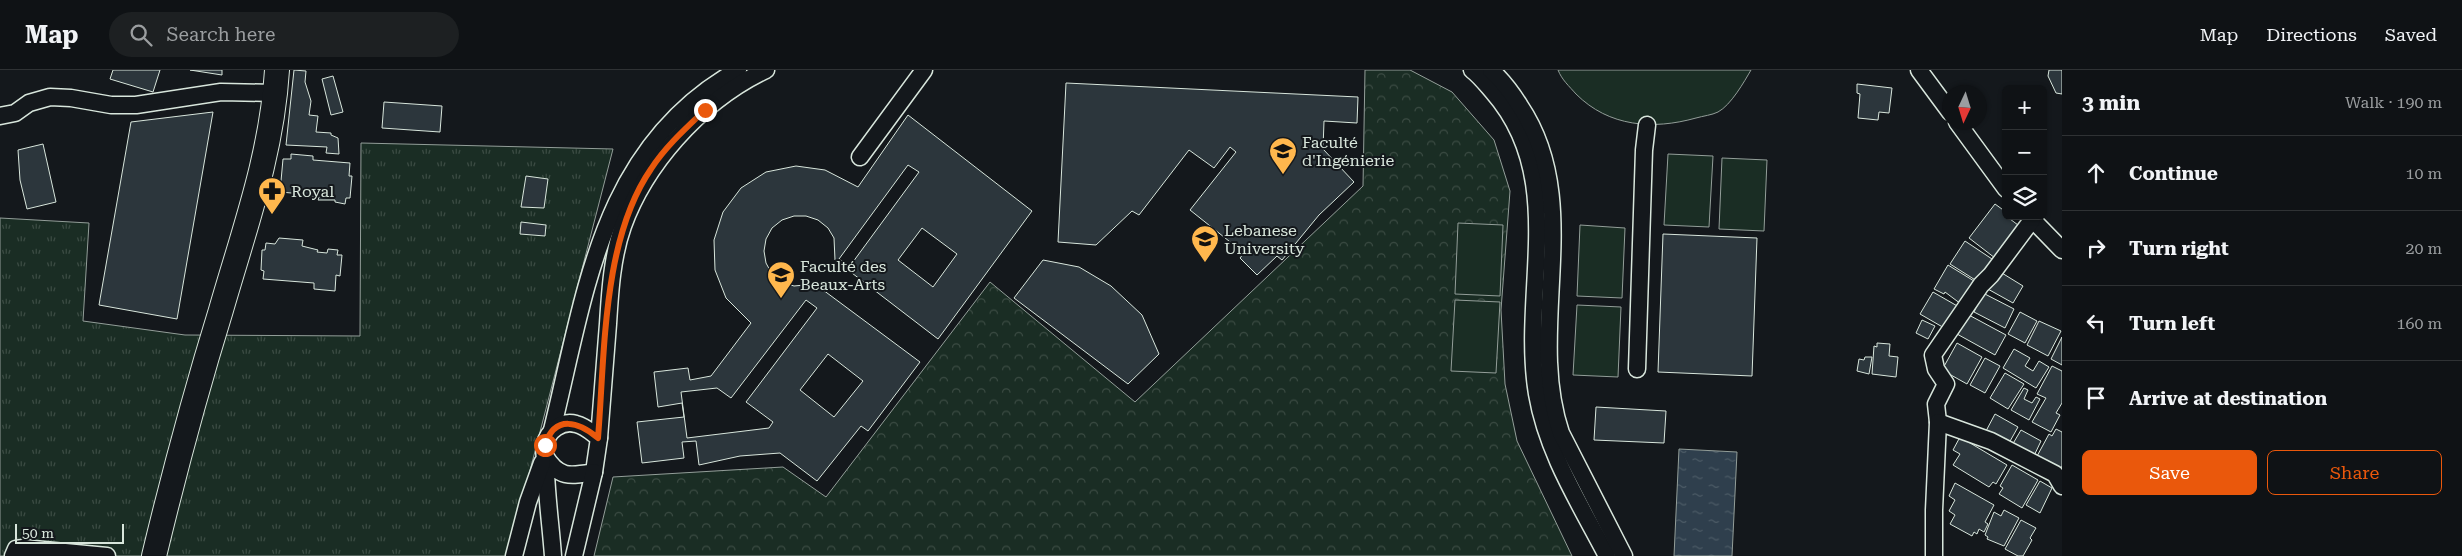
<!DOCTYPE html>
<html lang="en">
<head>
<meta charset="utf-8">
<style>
  :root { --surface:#0f1215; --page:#1d2022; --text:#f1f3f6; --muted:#9b9ea0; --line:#2f3234; --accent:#ea580c }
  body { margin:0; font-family:"Roboto Serif",serif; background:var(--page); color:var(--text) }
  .controls { position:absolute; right:15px; top:15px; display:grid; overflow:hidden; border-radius:8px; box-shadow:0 1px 4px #0004 }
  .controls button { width:45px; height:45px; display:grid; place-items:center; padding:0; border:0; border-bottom:1px solid var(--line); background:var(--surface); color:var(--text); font:25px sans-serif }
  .compass { position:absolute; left:1942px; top:15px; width:45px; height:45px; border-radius:50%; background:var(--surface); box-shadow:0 1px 4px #0004; rotate:184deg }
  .scale { position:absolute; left:15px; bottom:12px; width:109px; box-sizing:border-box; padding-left:5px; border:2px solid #d8e6dc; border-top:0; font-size:14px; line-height:18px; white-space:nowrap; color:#d8e6dc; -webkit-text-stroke:4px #14181c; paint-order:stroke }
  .stop { position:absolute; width:15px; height:15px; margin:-11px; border:4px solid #ea580c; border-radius:50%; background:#fff }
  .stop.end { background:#ea580c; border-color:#fff; box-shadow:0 1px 5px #0008 }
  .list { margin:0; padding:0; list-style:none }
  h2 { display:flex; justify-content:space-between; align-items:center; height:65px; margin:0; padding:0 20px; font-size:21px }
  h2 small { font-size:16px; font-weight:400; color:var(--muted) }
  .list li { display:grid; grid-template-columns:32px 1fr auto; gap:15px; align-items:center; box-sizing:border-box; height:75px; padding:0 20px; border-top:1px solid var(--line) }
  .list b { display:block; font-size:19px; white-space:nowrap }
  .list em { font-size:16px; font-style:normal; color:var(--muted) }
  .actions { display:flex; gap:10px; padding:15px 20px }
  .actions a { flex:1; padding:11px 0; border:1px solid var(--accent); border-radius:8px; text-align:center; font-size:18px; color:var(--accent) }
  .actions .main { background:var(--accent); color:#fff }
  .icon { flex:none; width:28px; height:28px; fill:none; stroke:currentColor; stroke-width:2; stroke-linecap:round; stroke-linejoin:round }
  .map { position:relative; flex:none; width:2062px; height:486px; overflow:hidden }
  header { display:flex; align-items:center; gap:30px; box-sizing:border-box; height:70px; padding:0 25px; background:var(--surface); border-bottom:1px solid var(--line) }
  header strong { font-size:24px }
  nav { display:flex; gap:28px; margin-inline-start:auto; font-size:18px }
  .search { width:350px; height:45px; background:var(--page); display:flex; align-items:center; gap:12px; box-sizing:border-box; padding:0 18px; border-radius:28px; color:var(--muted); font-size:19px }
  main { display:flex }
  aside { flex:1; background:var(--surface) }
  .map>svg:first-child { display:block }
  .grass { fill:url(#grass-tufts); stroke:#939e99 }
  .forest { fill:url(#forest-crowns); stroke:#939e99 }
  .pitch { fill:#1a2d24; stroke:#939e99 }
  .water { fill:url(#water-ripples); stroke:#939e99 }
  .building { fill:#2c363c; stroke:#d8e6dc; fill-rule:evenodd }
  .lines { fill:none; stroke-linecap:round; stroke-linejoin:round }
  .minor-casing { stroke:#d8e6dc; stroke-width:19 }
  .highway-casing { stroke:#d8e6dc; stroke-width:26 }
  .minor { stroke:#14181c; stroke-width:16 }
  .highway { stroke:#14181c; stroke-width:24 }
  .route { stroke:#ea580c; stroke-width:6 }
  .labels { text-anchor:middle; stroke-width:4; stroke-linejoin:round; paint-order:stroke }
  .poi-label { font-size:16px; fill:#d8e6dc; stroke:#14181c; text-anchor:start }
</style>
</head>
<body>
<header>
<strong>Map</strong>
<div class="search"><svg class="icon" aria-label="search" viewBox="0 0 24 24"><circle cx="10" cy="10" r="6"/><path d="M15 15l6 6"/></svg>Search here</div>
<nav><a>Map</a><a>Directions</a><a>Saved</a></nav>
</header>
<main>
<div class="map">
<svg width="2062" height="486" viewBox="0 0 2062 486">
  <defs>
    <pattern id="grass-tufts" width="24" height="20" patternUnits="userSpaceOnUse" patternTransform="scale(1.25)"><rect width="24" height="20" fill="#1a2d24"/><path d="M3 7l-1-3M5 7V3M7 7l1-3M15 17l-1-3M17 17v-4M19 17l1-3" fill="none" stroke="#3b4b43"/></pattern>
    <pattern id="forest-crowns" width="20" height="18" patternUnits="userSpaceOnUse" patternTransform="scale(1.25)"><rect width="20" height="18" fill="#1a2d24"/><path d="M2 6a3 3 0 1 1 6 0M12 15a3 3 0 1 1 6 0" fill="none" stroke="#3b4b43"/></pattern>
    <pattern id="water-ripples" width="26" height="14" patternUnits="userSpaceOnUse" patternTransform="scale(1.25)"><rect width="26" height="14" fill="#2f3f4d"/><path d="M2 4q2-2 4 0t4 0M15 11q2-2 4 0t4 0" fill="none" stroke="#4c5b66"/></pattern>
  </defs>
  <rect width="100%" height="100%" fill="#14181c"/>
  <path class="grass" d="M361,73L613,79L508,486H0V148L89,153L83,251L185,265L360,266Z"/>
  <path class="forest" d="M1365,0H1410L1452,22L1494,70L1510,121L1501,240L1505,314L1517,371L1572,486H594L613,407L783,397L826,427L990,212L1135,332L1363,116Z"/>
  <g class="pitch">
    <path d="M1558,0H1751C1744,12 1731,35 1718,42C1712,45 1703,46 1696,48C1653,60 1609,57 1576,24C1569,16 1562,10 1558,0Z"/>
    <path d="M1668,84L1713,86L1709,157L1664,155Z"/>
    <path d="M1722,88L1767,90L1764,161L1719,159Z"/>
    <path d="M1458,153L1503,155L1500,226L1455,224Z"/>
    <path d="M1580,155L1625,158L1622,228L1577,226Z"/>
    <path d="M1455,230L1500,232L1496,303L1451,301Z"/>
    <path d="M1577,235L1621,237L1618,307L1573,305Z"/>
  </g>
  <path class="water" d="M1679,379L1737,382L1732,486H1674Z"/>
  <g class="building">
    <path d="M113,0H160L153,22L110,9Z"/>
    <path d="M190,0H222V5Z"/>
    <path d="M294,0L306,1L305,12L311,31L309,45L318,46L316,62L331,63V65L338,68L339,84L326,83L327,77L286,75Z"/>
    <path d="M2049,0H2062V24L2056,23L2048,6Z"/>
    <path d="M333,6L343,42L331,45L322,9Z"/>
    <path d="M1066,13L1358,27L1357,53L1324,51L1323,79L1354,112L1319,145L1282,190L1277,186L1257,205L1240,188L1244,183L1190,140L1236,82L1230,77L1214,98L1189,80L1139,145L1132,141L1096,175L1058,172Z"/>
    <path d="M1857,14L1892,18L1889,43L1879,42L1878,50L1858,48L1860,24L1857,23Z"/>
    <path d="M384,32L442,36L440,62L382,58Z"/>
    <path d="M213,42L177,249L99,235L131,52Z"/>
    <path d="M908,45L1032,141L938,269L835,190L834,168L828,158L818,150L806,146H794L782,150L772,158L766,169L764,181L766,193L772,204L782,212L794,216L815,214L920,292L868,361L861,356L817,411L780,383L740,386L699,395L696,371L682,372L684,388L642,393L637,352L684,347L682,333L658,337L654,302L688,298L690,310L711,306L751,253L726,228L715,200L714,170L723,142L741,118L766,102L796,96L825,100L858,117ZM908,95L919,102L850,196L839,189ZM922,158L957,184L933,217L898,190ZM806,230L817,238L746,332L773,352L769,358L687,368L681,322L717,318L731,328ZM828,284L863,311L834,347L800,320Z"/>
    <path d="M43,74L56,132L27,139L20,110L18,80Z"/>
    <path d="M291,84L313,86V90L350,93L349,106H352L350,128H346L345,134L335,132V130H318L319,127H303V124L280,122L283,89H291Z"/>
    <path d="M526,106L548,109L544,138L521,137Z"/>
    <path d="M1995,134L2006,142V146L2018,155L1995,188L1969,168Z"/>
    <path d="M521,152L546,155L545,166L520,164Z"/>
    <path d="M1663,164L1757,168L1752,306L1658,302Z"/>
    <path d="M279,168L303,170L302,176L318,180L317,182L327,183L328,179L338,180L337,185H342L340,206L336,205L335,221L314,219V213L263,209L264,201L261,200L262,180H265L266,173L275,174Z"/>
    <path d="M1965,171L1995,191L1980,213L1950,194Z"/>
    <path d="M1043,190L1079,197L1111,216L1142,245L1159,284L1128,314L1014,228Z"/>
    <path d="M1948,195L1974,211L1961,234L1945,222L1944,224L1934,219Z"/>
    <path d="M1997,200L2023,216L2013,233L1986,218Z"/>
    <path d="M1933,222L1959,237L1946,259L1920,244Z"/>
    <path d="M1983,223L2014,239L2005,258L1974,242Z"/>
    <path d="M2020,242L2037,251L2025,273L2008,264Z"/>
    <path d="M1967,244L2006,265L1995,285L1957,264Z"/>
    <path d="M1922,250L1935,256L1928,269L1916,263Z"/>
    <path d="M2039,251L2061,261L2048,286L2027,275Z"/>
    <path d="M2062,267V295L2051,289Z"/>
    <path d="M1877,273L1890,274L1889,286L1898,287L1896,307L1872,304L1874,276L1877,277Z"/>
    <path d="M1957,273L1982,287L1967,314L1942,300Z"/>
    <path d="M2014,279L2030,288L2025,296L2033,301L2039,291L2049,297L2036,318L2003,298Z"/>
    <path d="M1865,287H1872L1869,304L1857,301L1859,289L1864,290Z"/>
    <path d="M1985,288L2000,296L1985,323L1970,315Z"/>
    <path d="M2052,296L2062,301V333L2056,343L2060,345L2051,362L2032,352L2046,328L2037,324Z"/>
    <path d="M2005,303L2024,314L2008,339L1990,328Z"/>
    <path d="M2024,318L2028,320L2024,329L2032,333L2036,327L2040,329L2029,350L2011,340Z"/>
    <path d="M1596,337L1666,341L1664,373L1594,370Z"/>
    <path d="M1995,344L2018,357L2009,373L1986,361Z"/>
    <path d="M2056,359L2062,362V396L2059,401L2036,388L2049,364L2052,366Z"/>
    <path d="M2021,360L2041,371L2032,390L2011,377Z"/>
    <path d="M1960,367L2007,395L1996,414L1993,412L1989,417L1953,395L1960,384L1953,380Z"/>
    <path d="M2012,395L2038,410L2022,438L1999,424L2003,418L2000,416Z"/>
    <path d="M2040,411L2052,418L2040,443L2026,435Z"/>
    <path d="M1955,413L1994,435L1985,452L1988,454L1984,462L1979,459L1977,464L1974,462L1972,466L1950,454L1955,445L1949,441L1955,430L1949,426Z"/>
    <path d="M2004,440L2019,448L2004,476L1987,469L1988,467L1985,465L1994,442L2001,446Z"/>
    <path d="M2021,450L2036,458L2030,468L2032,470L2023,486H2018L2005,479Z"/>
  </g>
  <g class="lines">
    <g class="minor-casing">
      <g id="minor">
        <path d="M1472,0C1480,6 1486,14 1493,22C1569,109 1520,221 1537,324C1547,383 1580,434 1607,486"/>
        <path d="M1491,0C1502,10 1512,23 1520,36C1586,134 1525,257 1561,363L1624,486"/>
        <path d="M1919,0L1950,42"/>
        <path d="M0,46L15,43L29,33L50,27L71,28L111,35H136L221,22L276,23"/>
        <path d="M1957,52L2006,119"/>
        <path d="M860,87L924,0"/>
        <path d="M2029,146L2062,180"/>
        <path d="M1637,299L1644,80L1647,55"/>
        <path d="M1938,352L1936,334L1946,314L1936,299L1933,285L1981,215L1991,205L2032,150"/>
        <path d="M552,360C586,222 601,76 738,0"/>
        <path d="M599,368C602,330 605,292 608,254C610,222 612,187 623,156C635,123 653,95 676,69C701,41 732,16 766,0"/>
        <path d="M545,386C559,409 571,406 594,402L599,368C591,362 585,356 576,354C562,350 547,361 545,375C543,383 546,393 546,402C547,430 551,458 553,486"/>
        <path d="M13,486L16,479L23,478L107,486"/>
        <path d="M514,486L528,432L542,393"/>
        <path d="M574,486L594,402"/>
        <path d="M1934,486V440L1938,352L1991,371L2055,404L2062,416"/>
      </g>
    </g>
    <g class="highway-casing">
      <path id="highway" d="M154,486C174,403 196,321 221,240C244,160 272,84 277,0"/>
    </g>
    <use href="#minor" class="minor"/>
    <use href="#highway" class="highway"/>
  </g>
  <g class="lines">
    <path class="route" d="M545,375C555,344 579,352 598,368C605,284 602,170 651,99C665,77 686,58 705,40"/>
  </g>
  <defs>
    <g id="university-pin" transform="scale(1.4375)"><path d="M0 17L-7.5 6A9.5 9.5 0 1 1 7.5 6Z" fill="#ffb74d" stroke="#14181c"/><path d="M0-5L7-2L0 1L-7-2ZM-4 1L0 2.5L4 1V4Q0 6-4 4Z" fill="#111"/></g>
    <g id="pharmacy-pin" transform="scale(1.4375)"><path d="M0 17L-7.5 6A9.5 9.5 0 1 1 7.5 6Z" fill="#ffb74d" stroke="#14181c"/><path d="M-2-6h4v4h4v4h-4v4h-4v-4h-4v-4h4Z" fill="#111"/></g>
  </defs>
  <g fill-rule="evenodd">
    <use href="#university-pin" x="1283" y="81"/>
    <use href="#pharmacy-pin" x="272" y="121"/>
    <use href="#university-pin" x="1205" y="169"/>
    <use href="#university-pin" x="781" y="205"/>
  </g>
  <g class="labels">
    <g class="poi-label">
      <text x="1302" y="78">Faculté<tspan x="1302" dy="18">d'Ingénierie</tspan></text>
      <text x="291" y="127">Royal</text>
      <text x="1224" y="166">Lebanese<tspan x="1224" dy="18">University</tspan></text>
      <text x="800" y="202">Faculté des<tspan x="800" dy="18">Beaux-Arts</tspan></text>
    </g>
  </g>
</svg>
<div class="controls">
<button>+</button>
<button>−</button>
<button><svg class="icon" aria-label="layers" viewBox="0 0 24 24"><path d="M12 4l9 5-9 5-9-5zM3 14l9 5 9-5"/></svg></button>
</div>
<svg class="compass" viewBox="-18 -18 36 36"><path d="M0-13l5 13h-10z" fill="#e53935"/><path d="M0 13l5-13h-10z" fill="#9b9ea0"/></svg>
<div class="scale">50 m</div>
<div class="stop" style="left:545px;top:375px"></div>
<div class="stop end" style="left:705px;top:40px"></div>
</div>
<aside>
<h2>3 min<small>Walk · 190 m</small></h2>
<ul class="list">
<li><svg class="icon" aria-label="ahead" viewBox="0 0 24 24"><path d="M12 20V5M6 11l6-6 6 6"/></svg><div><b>Continue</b></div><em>10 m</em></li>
<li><svg class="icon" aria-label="right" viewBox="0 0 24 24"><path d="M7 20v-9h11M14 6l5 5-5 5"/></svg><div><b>Turn right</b></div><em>20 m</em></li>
<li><svg class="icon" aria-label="left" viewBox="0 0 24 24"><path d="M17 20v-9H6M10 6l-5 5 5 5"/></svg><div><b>Turn left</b></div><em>160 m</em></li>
<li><svg class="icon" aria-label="arrive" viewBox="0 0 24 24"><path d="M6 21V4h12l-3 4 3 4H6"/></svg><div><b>Arrive at destination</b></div></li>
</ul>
<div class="actions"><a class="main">Save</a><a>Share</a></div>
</aside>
</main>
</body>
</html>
